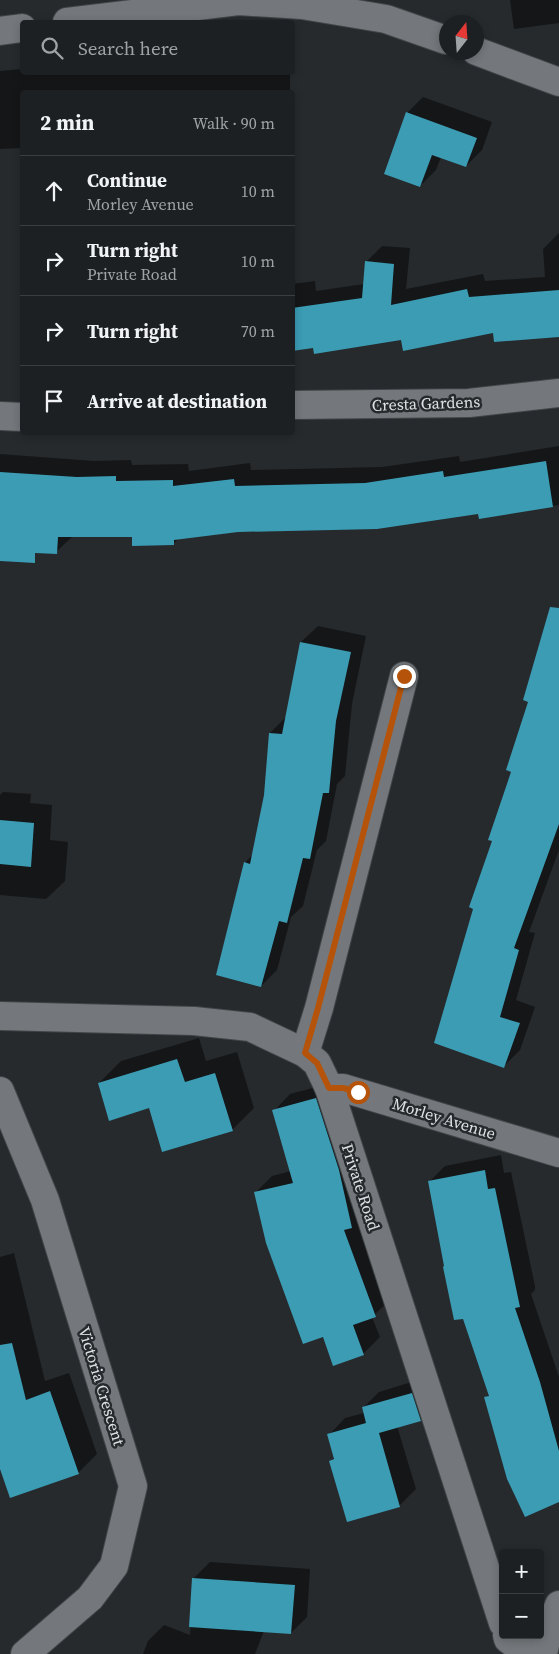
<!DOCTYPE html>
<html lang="en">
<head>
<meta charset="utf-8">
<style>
  :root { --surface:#1c2022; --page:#25282a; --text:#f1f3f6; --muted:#a0a3a5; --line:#3a3e40 }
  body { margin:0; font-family:"Source Serif 4",serif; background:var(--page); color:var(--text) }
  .controls { position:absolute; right:15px; bottom:15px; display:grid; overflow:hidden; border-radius:5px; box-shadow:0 2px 8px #0003 }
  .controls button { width:45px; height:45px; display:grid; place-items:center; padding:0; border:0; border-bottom:1px solid var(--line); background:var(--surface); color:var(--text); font:25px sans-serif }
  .compass { position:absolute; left:439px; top:15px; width:45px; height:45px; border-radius:50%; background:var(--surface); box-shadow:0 2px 8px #0003; rotate:17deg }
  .stop { position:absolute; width:15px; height:15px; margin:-11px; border:4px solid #b45309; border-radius:50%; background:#fff }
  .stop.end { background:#b45309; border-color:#fff; box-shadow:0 1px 5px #0008 }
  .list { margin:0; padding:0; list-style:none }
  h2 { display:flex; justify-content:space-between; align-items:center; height:65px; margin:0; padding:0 20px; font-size:21px }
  h2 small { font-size:16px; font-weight:400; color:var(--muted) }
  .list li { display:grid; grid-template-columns:32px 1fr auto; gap:15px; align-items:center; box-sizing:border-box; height:70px; padding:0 20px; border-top:1px solid var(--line) }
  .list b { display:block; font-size:19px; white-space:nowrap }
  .list p { margin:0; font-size:16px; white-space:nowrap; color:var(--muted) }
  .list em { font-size:16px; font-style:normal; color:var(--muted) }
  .icon { flex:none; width:28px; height:28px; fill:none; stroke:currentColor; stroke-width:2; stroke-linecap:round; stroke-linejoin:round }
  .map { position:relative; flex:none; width:559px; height:1654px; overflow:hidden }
  .search { position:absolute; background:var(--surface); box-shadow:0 2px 8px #0003; left:20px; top:20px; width:275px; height:55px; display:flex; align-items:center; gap:12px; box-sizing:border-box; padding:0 18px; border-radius:5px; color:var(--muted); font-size:19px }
  .panel { position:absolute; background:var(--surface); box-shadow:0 2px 8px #0003; left:20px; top:90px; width:275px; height:345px; border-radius:5px }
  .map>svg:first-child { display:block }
  .shadow { fill:#0007 }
  .building { fill:#3b9cb4 }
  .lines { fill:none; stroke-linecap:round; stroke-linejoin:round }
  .minor-casing { stroke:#414547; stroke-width:30 }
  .minor { stroke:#74787c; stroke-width:28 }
  .route { stroke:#b45309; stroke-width:6 }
  .labels { text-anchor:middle; stroke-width:5; stroke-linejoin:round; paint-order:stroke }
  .street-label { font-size:16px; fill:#dfe2e4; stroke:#262a2d }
</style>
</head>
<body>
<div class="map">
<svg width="559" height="1654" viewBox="0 0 559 1654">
  <rect width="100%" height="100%" fill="#262a2d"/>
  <g class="shadow">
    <path d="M510,0H559V23L514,29Z"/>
    <path d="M22,69V72H290V92H22V148L0,149V71Z"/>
    <path d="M423,97L492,122L482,150L466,166L441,157L436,170L420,186L407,113Z"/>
    <path d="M559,233V336L494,331L314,347L292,350V284L315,281L316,291L364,284L366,262L382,246L410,248L406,289L483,274L485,281L545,277L543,249Z"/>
    <path d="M559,446V505L480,518L479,513L238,531L179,538L173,544L133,535L73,536L56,552L0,520V454L94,461L131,460L132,465L188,464L189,471L250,463L251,470L382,467L459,456L460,462Z"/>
    <path d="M559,611V850L529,932L535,933L516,1000L535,1007L520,1050L504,1066L435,1043Z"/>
    <path d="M318,626L366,636L352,704L345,776L337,784L326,841L317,850L303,906L291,917L277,970L261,986L245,863L253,854L265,795L270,733L286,717L301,642Z"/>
    <path d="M3,792L31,794L30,803L52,805L50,840L68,842L65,881L46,899L0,895V795Z"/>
    <path d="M199,1038L206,1061L237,1052L254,1108L232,1130L150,1107L99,1083L121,1061Z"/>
    <path d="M332,1083L391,1299L372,1317L380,1337L363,1354L324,1336L256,1192L272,1176L291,1171L274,1111L290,1094Z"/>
    <path d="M501,1155L504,1173L511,1172L535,1286V1290L531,1294L559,1377V1501L486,1398L490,1394L445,1266L429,1182L445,1166Z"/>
    <path d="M14,1253L45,1381L69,1373L97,1454L78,1473L0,1465V1257Z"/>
    <path d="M428,1377L437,1404L420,1420L397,1426L416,1489L399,1506L330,1461L335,1457L329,1435L345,1418L364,1413L363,1408L379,1392Z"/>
    <path d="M210,1562L310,1569L307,1617L291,1633L264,1631L255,1654H143L148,1641L164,1625L190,1635L194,1578Z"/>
  </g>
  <g class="building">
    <path d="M406,112L477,138L466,167L432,155L420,187L384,174Z"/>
    <path d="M365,261L394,264L391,305L467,289L469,297L559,290V337L494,342L493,333L403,351L401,340L314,354L313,348L292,351V308L362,298Z"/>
    <path d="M546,461L553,507L479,519L478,514L377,529L238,532L174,540V545L132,546V537H58L57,554L35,553V563L0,561V472L77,477L116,476V481L173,480V486L234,479L235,486L365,483L443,471L444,477Z"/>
    <path d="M550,607L559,608V824L514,948L519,950L500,1017L520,1023L504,1068L434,1043L473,909L469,907L492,841L488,840L511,772L506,770L528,702L523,700Z"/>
    <path d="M300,642L351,652L336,721L329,793H323L310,859L303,858L287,923L279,921L261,987L216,975L244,862L250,864L264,795L269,733L282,734Z"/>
    <path d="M0,820L34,823L31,867L0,864Z"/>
    <path d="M177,1059L185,1082L215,1073L233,1131L162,1152L149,1108L109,1121L98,1083Z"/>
    <path d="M316,1098L339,1170L352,1228L344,1230L376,1317L353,1325L364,1355L333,1366L323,1337L303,1344L266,1243L254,1192L293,1183L272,1110Z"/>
    <path d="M485,1170L488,1189L495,1188L520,1307L515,1308L540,1382L559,1451V1502L525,1517L507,1479L484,1397L489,1396L463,1319L454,1320L443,1267L444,1266L428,1181Z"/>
    <path d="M12,1343L26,1400L50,1391L79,1474L10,1498L0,1469V1345Z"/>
    <path d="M412,1393L421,1421L379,1433L400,1507L347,1522L329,1461L334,1459L327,1434L366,1423L362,1407Z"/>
    <path d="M192,1578L295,1585L291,1634L189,1627Z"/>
  </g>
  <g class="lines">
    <g class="minor-casing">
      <g id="minor">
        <path d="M67,22L238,1L302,5L386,19L446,40"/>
        <path d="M0,31L22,28"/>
        <path d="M476,51L559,82"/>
        <path d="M292,405L469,403L559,393"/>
        <path d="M0,416L22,417"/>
        <path d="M0,1016L194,1021L250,1027L305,1053L317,1063L329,1088L503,1623"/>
        <path d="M305,1053L319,1008L404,676"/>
        <path d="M329,1088H343L559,1153"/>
        <path d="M0,1091L45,1200L133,1486L114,1566L90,1598L25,1654"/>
        <path d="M507,1635L508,1639L528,1654"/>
        <path d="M543,1654L547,1636L559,1605"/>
      </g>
    </g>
    <use href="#minor" class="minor"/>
  </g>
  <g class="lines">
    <path class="route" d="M358,1092L343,1088H329L317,1063L305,1053L318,1008L404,676"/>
  </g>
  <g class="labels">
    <g class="street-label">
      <text transform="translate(426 403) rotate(-2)" y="6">Cresta Gardens</text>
      <text transform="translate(444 1118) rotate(17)" y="6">Morley Avenue</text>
      <text transform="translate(361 1187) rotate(72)" y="6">Private Road</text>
      <text transform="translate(102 1386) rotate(73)" y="6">Victoria Crescent</text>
    </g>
  </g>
</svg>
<div class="controls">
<button>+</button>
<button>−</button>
</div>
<svg class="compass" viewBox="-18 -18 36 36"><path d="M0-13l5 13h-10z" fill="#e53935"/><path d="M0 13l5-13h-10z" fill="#a0a3a5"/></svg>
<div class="stop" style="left:358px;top:1092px"></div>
<div class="stop end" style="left:404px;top:676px"></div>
<div class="search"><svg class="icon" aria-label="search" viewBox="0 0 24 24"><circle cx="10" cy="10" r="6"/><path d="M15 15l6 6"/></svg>Search here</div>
<section class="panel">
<h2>2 min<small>Walk · 90 m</small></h2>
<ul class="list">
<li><svg class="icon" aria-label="ahead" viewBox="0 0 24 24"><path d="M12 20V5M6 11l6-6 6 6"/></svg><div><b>Continue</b><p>Morley Avenue</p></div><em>10 m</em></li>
<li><svg class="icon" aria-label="right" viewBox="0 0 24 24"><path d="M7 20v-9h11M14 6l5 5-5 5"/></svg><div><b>Turn right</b><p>Private Road</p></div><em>10 m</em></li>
<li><svg class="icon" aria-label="right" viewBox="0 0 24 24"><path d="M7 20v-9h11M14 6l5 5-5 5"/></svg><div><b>Turn right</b></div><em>70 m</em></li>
<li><svg class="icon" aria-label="arrive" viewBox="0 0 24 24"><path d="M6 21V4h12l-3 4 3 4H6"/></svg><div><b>Arrive at destination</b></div></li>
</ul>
</section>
</div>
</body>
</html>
